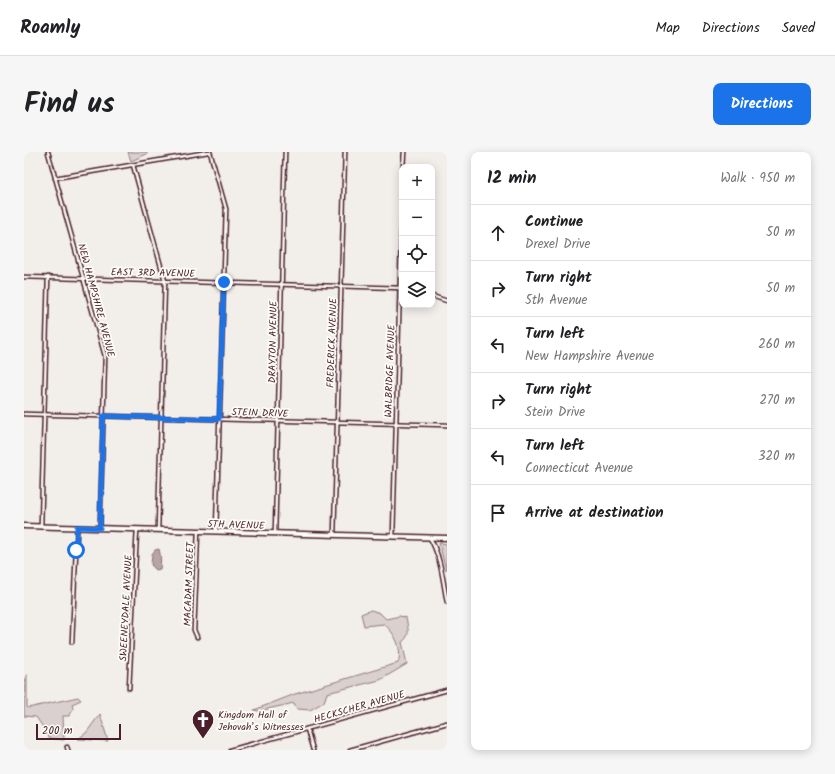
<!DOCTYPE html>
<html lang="en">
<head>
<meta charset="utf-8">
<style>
  :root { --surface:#fff; --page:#f6f6f6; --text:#202124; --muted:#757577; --line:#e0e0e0; --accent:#1a73e8 }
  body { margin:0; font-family:Kalam,sans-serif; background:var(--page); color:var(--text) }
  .controls { position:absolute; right:12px; top:12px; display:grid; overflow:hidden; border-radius:8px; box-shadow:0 2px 10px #0003 }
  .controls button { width:36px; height:36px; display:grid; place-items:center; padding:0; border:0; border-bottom:1px solid var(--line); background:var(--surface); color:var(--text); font:20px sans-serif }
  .scale { position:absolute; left:12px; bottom:10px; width:85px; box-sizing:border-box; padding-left:4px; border:2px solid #4a1f2b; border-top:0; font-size:11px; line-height:14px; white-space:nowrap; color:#4a1f2b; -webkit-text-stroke:3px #fdfcf7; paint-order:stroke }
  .stop { position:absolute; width:12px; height:12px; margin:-9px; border:3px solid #1a73e8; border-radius:50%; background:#fff }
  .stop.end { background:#1a73e8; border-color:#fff; box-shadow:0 1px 4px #0008 }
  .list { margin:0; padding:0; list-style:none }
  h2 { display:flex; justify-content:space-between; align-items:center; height:52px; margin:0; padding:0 16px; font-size:17px }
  h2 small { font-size:13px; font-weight:400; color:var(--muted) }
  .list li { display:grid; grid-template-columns:26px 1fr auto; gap:12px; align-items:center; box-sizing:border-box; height:56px; padding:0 16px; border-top:1px solid var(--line) }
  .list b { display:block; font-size:15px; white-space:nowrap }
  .list p { margin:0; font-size:13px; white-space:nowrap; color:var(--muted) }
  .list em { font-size:13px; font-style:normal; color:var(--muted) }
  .icon { flex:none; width:22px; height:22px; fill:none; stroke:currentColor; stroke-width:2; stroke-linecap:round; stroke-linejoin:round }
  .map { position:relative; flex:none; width:423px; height:598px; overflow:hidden; border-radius:8px }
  header { display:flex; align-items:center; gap:24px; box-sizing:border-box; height:56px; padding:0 20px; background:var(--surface); border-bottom:1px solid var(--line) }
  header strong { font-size:19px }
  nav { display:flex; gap:22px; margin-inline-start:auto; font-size:14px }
  .intro { display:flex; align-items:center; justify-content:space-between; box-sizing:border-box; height:96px; padding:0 24px }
  h1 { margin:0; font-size:28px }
  .button { padding:10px 18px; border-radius:8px; background:var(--accent); color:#fff; font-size:14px; font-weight:700 }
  main { display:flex; gap:24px; padding:0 24px }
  aside { flex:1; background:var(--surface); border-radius:8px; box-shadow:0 2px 10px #0003 }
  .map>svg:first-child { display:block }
  .green { fill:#d9d0cf; stroke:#92787d }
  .water { fill:#b7a5a6; stroke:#8b6f75 }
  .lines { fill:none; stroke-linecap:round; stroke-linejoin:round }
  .minor-casing { stroke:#4a1f2b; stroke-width:5.5 }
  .secondary-casing { stroke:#4a1f2b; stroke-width:7 }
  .minor { stroke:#fdfcf7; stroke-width:2.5 }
  .secondary { stroke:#fdfcf7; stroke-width:4 }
  .route { stroke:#1a73e8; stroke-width:5 }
  .labels { text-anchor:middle; stroke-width:3.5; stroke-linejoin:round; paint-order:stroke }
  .street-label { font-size:10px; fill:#4a1f2b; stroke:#fdfcf7 }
  .poi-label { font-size:10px; fill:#4a1f2b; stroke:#fdfcf7; text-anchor:start }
</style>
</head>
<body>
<header>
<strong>Roamly</strong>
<nav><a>Map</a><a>Directions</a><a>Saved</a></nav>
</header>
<div class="intro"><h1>Find us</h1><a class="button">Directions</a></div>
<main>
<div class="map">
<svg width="423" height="598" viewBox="0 0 423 598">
  <rect width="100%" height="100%" fill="#f2efeb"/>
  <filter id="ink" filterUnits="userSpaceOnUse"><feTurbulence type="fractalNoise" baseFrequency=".025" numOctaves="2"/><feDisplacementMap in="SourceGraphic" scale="8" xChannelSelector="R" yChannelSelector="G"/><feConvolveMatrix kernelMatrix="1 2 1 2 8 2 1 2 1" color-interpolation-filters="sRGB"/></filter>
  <g filter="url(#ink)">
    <g class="green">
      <path d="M104,0H123V2L107,9Z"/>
      <path d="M415,391L423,392L422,418Z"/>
      <path d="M347,458L356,461L362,467L376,464L382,466C384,476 387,484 378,490L383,512L356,528L303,541L300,550L286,558L273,557L270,551L235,559L230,558L271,542L374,511C379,497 371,481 360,472L340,474L337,462Z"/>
      <path d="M3,522V555L4,556L54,545L57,548L48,552L49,557L45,564H39L40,588L24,586L21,578L12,565L0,564V529Z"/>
      <path d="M76,562L84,589L54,587L62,581Z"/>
    </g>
    <path class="water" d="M135,397C137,404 137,410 136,417L132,418L127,413L128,402L131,398Z"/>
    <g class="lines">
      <g class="minor-casing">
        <g id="minor">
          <path d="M24,0L81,204L76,376"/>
          <path d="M186,0L202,57L192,379"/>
          <path d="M109,13L141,129L134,377"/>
          <path d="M379,15L380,0"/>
          <path d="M31,26L184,0"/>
          <path d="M0,125L378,136"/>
          <path d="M408,144L423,149"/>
          <path d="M0,262L423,273"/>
          <path d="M17,374L24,125"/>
          <path d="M251,381L261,0"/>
          <path d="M310,382L321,0"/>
          <path d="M369,384L378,55"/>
          <path d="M406,386C417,405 419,429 423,450"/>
          <path d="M173,485L170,478L174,379"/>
          <path d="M48,490L53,376"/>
          <path d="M105,536L113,377"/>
          <path d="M283,577L289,598"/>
          <path d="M43,595L44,598"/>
          <path d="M206,598L423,538"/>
          <path d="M326,598L423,571"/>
        </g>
      </g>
      <g class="secondary-casing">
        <path id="secondary" d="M0,374L423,386"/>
      </g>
      <use href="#minor" class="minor"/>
      <use href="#secondary" class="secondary"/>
    </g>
  </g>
  <g class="lines" filter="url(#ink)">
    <path class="route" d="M52,398L53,375L76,376L79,264L195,267L200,130"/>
  </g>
  <defs>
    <g id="church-pin" transform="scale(1.15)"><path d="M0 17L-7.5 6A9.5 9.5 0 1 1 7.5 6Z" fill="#4a1f2b" stroke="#fdfcf7"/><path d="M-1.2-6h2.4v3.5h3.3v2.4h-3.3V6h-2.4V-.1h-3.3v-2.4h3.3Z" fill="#fff"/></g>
  </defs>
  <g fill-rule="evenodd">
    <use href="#church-pin" x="179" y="568"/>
  </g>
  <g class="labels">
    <g class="street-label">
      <text transform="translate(129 120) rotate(1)" y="4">EAST 3RD AVENUE</text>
      <text transform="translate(73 148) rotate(75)" y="4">NEW HAMPSHIRE AVENUE</text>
      <text transform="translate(248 190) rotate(-89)" y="4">DRAYTON AVENUE</text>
      <text transform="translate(307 191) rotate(-88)" y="4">FREDERICK AVENUE</text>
      <text transform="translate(365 219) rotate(-88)" y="4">WALBRIDGE AVENUE</text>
      <text transform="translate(236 260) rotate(2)" y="4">STEIN DRIVE</text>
      <text transform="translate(212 372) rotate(2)" y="4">5TH AVENUE</text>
      <text transform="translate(164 432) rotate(-88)" y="4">MACADAM STREET</text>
      <text transform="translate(101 456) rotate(-87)" y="4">SWEENEYDALE AVENUE</text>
      <text transform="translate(335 554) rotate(-16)" y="4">HECKSCHER AVENUE</text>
    </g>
    <g class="poi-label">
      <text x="194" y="566">Kingdom Hall of<tspan x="194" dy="12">Jehovah’s Witnesses</tspan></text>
    </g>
  </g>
</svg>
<div class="controls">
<button>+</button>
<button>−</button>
<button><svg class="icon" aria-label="locate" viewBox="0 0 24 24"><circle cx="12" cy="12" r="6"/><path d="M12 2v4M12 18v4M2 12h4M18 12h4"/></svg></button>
<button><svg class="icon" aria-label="layers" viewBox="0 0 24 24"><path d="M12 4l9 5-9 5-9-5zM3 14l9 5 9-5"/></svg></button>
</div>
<div class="scale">200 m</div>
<div class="stop" style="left:52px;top:398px"></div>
<div class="stop end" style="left:200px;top:130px"></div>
</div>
<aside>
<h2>12 min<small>Walk · 950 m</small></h2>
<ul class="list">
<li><svg class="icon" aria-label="ahead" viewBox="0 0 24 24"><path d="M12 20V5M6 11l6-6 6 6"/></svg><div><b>Continue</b><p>Drexel Drive</p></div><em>50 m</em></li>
<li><svg class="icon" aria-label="right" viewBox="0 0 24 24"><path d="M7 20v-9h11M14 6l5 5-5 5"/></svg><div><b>Turn right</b><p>5th Avenue</p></div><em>50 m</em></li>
<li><svg class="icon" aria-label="left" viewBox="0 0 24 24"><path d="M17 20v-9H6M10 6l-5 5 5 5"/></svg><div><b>Turn left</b><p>New Hampshire Avenue</p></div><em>260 m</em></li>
<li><svg class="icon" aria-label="right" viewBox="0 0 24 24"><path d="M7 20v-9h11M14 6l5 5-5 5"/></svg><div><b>Turn right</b><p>Stein Drive</p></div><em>270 m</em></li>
<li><svg class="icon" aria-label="left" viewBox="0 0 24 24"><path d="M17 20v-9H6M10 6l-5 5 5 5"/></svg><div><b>Turn left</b><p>Connecticut Avenue</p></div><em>320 m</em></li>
<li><svg class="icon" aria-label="arrive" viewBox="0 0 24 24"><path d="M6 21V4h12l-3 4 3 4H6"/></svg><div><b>Arrive at destination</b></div></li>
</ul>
</aside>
</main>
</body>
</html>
